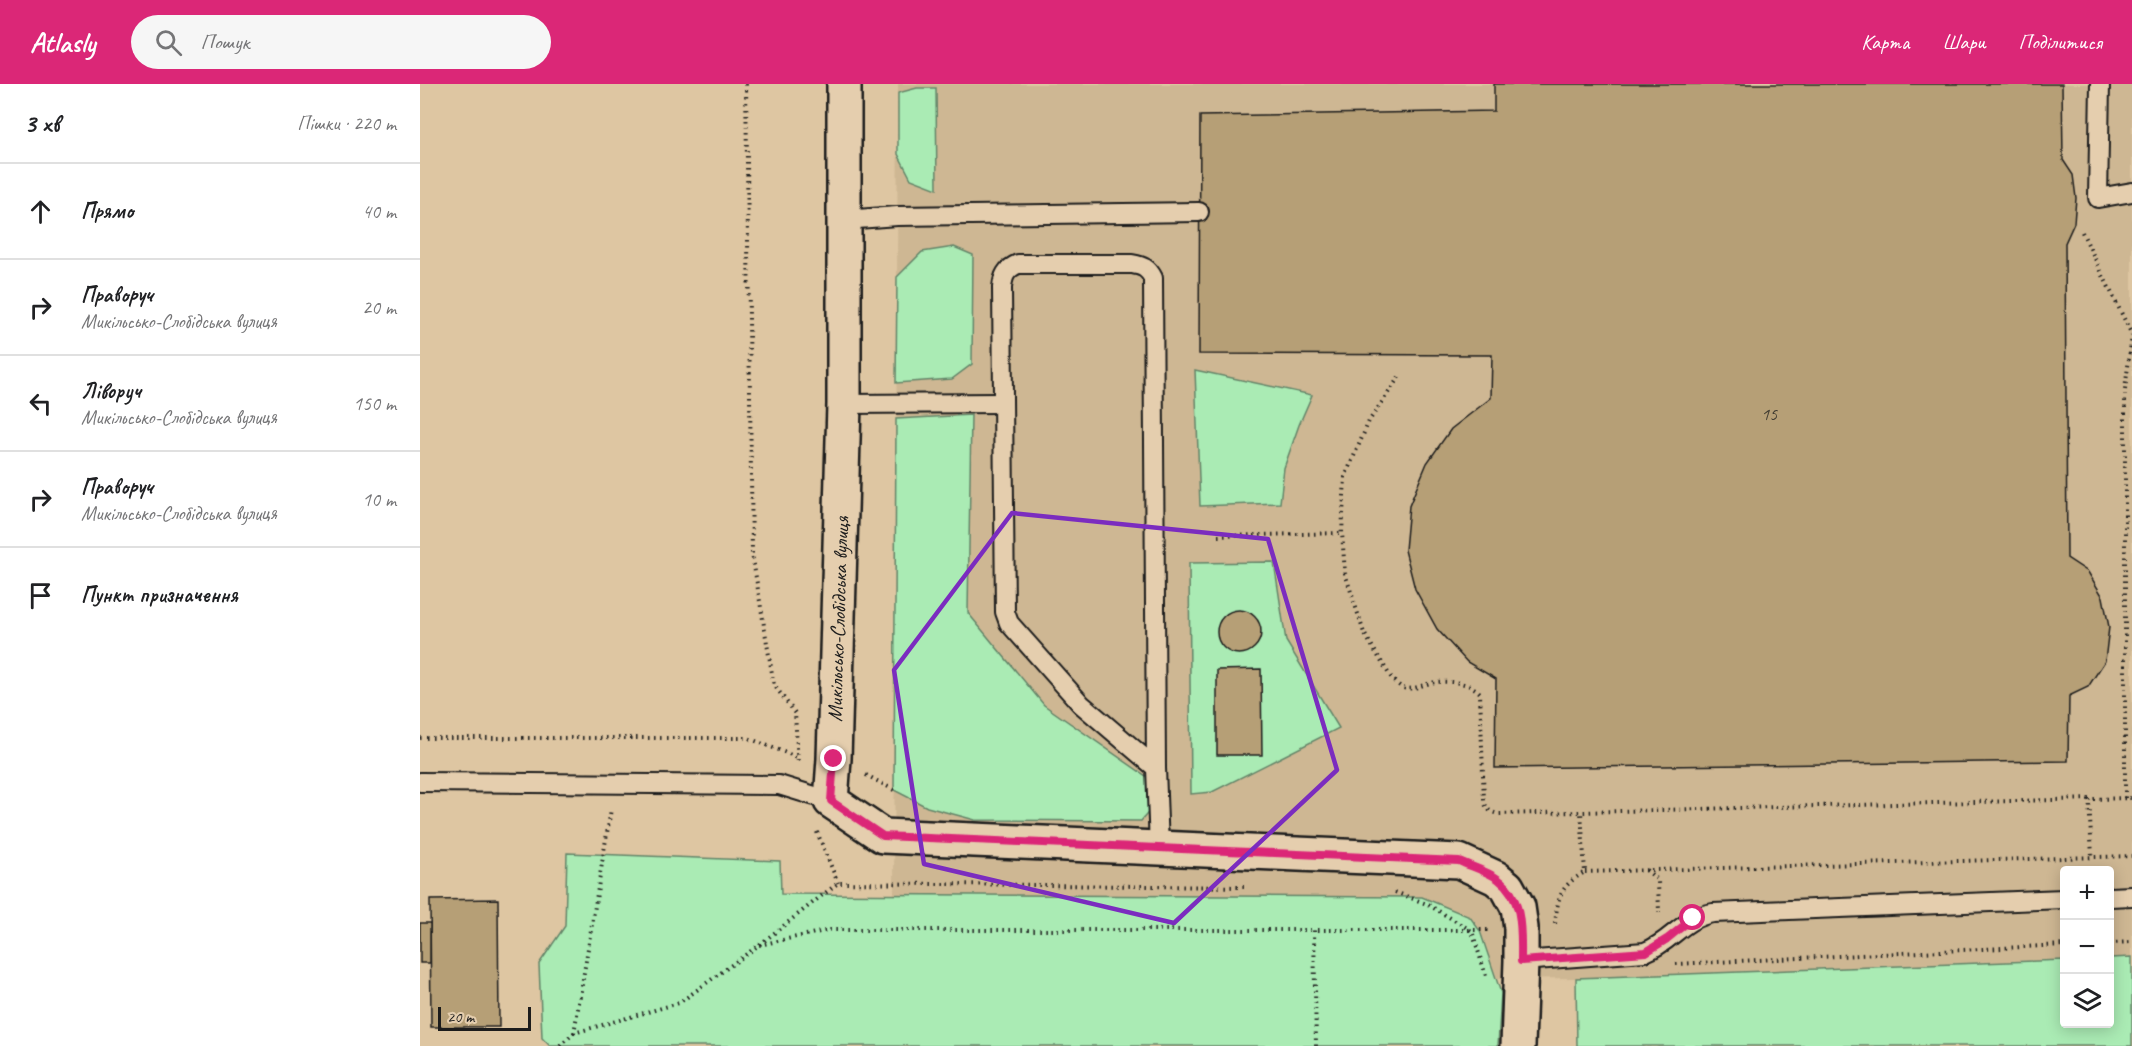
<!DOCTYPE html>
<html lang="uk">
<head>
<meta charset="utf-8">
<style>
  :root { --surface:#fff; --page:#f6f6f6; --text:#202124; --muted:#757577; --line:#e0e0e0; --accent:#db2777 }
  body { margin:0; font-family:Caveat,sans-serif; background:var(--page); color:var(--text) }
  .controls { position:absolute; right:18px; bottom:18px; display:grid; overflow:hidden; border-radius:6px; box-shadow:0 3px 15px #0003 }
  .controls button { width:54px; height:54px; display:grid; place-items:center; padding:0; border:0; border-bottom:2px solid var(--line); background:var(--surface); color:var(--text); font:30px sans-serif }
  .scale { position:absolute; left:18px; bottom:15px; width:93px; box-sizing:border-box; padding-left:6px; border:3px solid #1c1c1c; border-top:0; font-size:16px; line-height:21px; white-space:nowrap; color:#1c1c1c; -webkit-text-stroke:4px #e5ceae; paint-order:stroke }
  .stop { position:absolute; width:18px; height:18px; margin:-14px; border:4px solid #db2777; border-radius:50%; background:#fff }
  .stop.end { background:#db2777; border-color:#fff; box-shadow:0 2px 6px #0008 }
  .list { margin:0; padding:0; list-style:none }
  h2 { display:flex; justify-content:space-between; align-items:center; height:78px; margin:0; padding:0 24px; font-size:26px }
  h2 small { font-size:20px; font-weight:400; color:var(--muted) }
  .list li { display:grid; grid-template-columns:39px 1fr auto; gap:18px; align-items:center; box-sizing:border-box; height:96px; padding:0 24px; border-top:2px solid var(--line) }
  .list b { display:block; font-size:22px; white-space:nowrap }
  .list p { margin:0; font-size:20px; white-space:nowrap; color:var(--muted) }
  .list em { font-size:20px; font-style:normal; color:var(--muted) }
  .icon { flex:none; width:33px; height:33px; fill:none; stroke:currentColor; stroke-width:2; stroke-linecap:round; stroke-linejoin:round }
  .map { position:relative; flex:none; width:1712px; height:962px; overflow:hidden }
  header { display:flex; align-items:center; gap:36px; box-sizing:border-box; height:84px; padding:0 30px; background:var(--accent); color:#fff }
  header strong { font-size:28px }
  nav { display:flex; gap:33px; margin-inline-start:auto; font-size:21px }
  .search { width:420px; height:54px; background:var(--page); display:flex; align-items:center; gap:15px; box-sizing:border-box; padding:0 21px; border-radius:33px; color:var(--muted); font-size:22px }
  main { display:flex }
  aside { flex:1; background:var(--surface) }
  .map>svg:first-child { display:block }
  .built { fill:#ceb793 }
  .green { fill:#aaebb4; stroke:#638468; stroke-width:1.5 }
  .building { fill:#b69f76; stroke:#1c1c1c; stroke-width:1.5 }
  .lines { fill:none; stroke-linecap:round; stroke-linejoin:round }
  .service-casing { stroke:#1c1c1c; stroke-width:22 }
  .minor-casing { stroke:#1c1c1c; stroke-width:38 }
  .path { stroke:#1c1c1c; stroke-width:4; stroke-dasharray:1.5 4.5; stroke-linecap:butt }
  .service { stroke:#e5ceae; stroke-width:18 }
  .minor { stroke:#e5ceae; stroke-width:33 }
  .route { stroke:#db2777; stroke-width:8 }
  .marked { fill:none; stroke:#7b2cbf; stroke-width:4.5; stroke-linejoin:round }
  .labels { text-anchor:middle; stroke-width:4.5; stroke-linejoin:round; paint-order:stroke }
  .number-label { font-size:18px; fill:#423d32 }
  .street-label { font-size:21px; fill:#1c1c1c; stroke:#e5ceae }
</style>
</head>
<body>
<header>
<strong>Atlasly</strong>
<div class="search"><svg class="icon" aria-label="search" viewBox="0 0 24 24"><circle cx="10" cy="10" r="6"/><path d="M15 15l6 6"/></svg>Пошук</div>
<nav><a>Карта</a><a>Шари</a><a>Поділитися</a></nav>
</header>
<main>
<aside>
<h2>3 хв<small>Пішки · 220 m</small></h2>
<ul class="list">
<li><svg class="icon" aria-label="ahead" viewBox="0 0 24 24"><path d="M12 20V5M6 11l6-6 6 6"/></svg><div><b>Прямо</b></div><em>40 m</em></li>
<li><svg class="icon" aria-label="right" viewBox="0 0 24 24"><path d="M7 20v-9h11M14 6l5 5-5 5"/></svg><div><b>Праворуч</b><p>Микільсько-Слобідська вулиця</p></div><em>20 m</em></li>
<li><svg class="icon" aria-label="left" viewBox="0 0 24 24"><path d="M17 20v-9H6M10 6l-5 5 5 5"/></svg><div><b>Ліворуч</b><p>Микільсько-Слобідська вулиця</p></div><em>150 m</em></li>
<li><svg class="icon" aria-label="right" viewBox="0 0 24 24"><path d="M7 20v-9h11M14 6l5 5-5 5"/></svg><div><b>Праворуч</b><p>Микільсько-Слобідська вулиця</p></div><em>10 m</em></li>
<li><svg class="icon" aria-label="arrive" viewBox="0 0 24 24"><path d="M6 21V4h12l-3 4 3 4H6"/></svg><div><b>Пункт призначення</b></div></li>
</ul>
</aside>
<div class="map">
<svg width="1712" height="962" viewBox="0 0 1712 962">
  <rect width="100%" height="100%" fill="#dec6a2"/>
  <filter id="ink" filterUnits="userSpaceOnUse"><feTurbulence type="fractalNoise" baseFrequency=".0167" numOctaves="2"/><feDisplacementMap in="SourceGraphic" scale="12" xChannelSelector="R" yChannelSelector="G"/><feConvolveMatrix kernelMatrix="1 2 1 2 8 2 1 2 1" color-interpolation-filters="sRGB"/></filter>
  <g filter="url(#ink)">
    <path class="built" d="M478,0H1712V873L1690,874V786H1644V876L1156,894L1077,895L1060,847L474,811Z"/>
    <g class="green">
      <path d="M497,4H516L517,105L491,95L478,70V9Z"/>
      <path d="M534,163L553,171L552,280L532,295L476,299L477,193L502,168Z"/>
      <path d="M775,286L892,311L879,341L864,384L860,419L780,422Z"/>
      <path d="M551,331L548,529L624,621L733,697L737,718L721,737L555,736L507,723L474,706L476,335Z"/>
      <path d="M854,478L866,557L919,644L792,708L771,710L769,479Z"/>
      <path d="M147,769L360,777L361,810L1002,813L1050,833L1060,847L1081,909L1078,962H130L122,954L119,880L145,842Z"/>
      <path d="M1712,873V962H1157L1156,894L1644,876V940H1690V874Z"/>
    </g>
    <g class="building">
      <path d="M1074,0H1642L1643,76L1653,91L1656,114L1654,139L1645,159L1647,474L1668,488L1683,513L1689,543L1685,577L1668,603L1649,612L1648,677L1075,684L1076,595L1047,578L1017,545L995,505L985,466L989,422L1007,379L1031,345L1071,314L1072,271L779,270L780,32L1074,27Z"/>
      <circle cx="819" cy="548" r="22"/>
      <path d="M841,585L842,671H797V586Z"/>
      <path d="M78,815L79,943H11L10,816Z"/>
      <rect x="0" y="839" width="10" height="40"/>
    </g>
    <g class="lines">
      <g class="service-casing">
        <g id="service">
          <path d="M1680,0L1678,114L1712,108"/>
          <path d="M424,136L477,132L779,128"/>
          <path d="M424,320L583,319"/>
          <path d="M736,684L661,620L589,539L585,528L582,204C583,192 586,185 598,180H712C723,182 728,184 733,194L736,684L739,764"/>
          <path d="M0,698L359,701L411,717"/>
          <path d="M1690,813L1712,812"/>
          <path d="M1101,877L1225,868C1253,857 1262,834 1293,829L1644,815"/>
        </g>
      </g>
      <g class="minor-casing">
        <path id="minor" d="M424,0V320L414,675L411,717L463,752L1039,777L1076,794L1087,803L1098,823L1101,844V877L1098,962"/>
      </g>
      <g class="path">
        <path d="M326,0L332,470L354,601L375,629L378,680"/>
        <path d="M1662,148L1712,251"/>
        <path d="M979,293L949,337L925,393L922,449L925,489L944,549L972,595C975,598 979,602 983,604C994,607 1005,599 1016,598C1030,597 1050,598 1060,609L1064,717C1067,726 1070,728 1079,730L1161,728L1712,714"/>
        <path d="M798,452L922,449"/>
        <path d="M0,654H328L379,674"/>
        <path d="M446,691L474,706"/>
        <path d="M1705,714V306L1712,251"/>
        <path d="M1669,715L1672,773"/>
        <path d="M397,748L418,799"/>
        <path d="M1226,786L1238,796L1239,829"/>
        <path d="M1165,788L1712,772"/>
        <path d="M975,808L1007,820L1052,847L1066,892"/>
        <path d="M1135,840C1138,812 1140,802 1165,788L1161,728"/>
        <path d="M1690,859L1712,858"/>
        <path d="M339,861L409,846H894"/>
        <path d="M1256,880L1644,861"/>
        <path d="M154,949L191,725"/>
        <path d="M140,962L154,949L259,919L339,861L418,799L824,803"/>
        <path d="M896,962L894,846H1071"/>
      </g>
      <use href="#service" class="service"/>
      <use href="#minor" class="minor"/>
    </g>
  </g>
  <g class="lines" filter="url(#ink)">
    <path class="route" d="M414,675L411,717L463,752L1039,777C1052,783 1067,787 1078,795C1104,814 1101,848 1101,877L1226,868L1247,855L1273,834"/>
  </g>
  <path class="marked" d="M592,429L848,455L917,686L754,839L504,780L474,586Z"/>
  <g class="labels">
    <g class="number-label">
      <text x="1349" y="336">15</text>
    </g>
    <g class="street-label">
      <text transform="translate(418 535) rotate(-88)" y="7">Микільсько-Слобідська вулиця</text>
    </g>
  </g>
</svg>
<div class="controls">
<button>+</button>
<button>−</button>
<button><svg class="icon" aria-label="layers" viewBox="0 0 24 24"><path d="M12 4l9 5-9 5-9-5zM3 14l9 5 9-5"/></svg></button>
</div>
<div class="scale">20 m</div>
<div class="stop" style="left:1273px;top:834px"></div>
<div class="stop end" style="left:414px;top:675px"></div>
</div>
</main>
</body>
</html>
